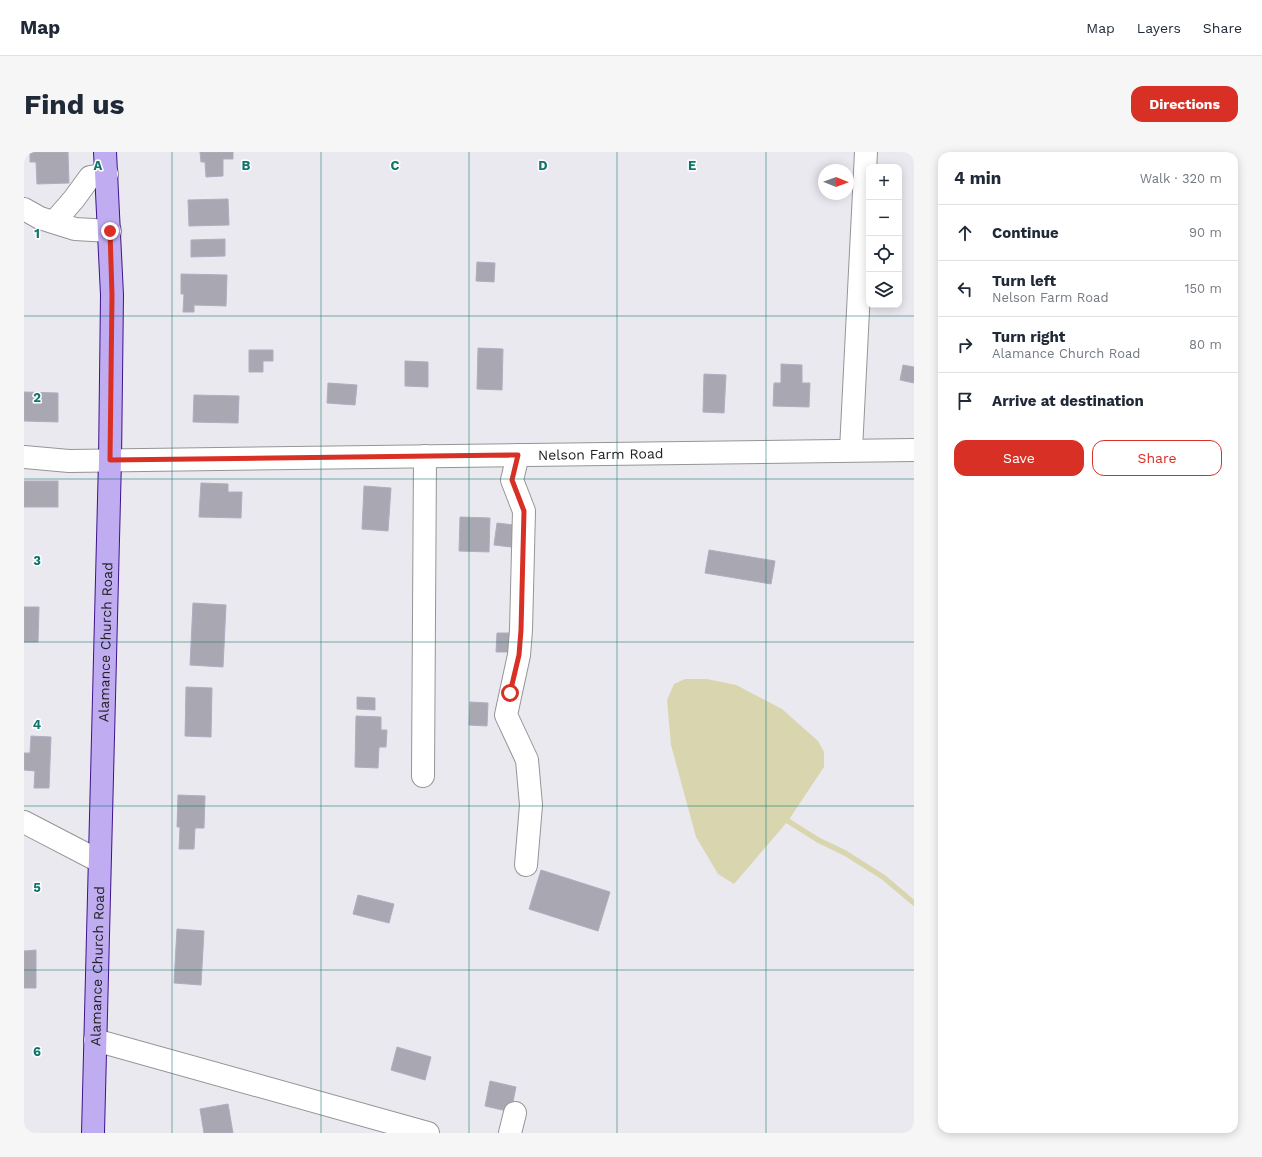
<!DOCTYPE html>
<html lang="en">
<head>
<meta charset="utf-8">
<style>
  :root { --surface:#fff; --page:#f6f6f7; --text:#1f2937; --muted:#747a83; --line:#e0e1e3; --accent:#d93025 }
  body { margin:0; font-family:"Work Sans",sans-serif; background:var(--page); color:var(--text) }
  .controls { position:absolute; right:12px; top:12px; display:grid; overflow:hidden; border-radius:8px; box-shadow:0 2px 10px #0003 }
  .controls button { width:36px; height:36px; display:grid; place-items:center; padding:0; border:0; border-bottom:1px solid var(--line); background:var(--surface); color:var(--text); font:20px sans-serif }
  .compass { position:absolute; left:794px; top:12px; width:36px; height:36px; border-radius:50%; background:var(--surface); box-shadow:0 2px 10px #0003; rotate:91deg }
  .stop { position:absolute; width:12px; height:12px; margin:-9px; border:3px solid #d93025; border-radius:50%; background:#fff }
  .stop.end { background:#d93025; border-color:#fff; box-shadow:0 1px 4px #0008 }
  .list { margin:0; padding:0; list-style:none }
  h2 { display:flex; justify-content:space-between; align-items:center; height:52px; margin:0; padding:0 16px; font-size:17px }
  h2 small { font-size:13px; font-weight:400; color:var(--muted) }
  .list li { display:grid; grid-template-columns:26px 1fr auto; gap:12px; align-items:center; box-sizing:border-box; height:56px; padding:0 16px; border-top:1px solid var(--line) }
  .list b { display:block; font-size:15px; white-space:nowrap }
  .list p { margin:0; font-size:13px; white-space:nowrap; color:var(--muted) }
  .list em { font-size:13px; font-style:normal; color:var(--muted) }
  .actions { display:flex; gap:8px; padding:12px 16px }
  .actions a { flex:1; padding:9px 0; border:1px solid var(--accent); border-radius:12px; text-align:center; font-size:14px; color:var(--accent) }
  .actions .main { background:var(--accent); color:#fff }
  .icon { flex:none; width:22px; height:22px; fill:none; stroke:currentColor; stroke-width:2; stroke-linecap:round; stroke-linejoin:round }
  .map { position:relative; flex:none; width:890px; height:981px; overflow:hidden; border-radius:12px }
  header { display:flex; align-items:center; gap:24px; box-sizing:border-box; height:56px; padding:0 20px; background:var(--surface); border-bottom:1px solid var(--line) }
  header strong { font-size:19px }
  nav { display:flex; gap:22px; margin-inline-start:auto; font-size:14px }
  .intro { display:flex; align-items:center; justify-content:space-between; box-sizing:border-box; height:96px; padding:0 24px }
  h1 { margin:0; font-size:28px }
  .button { padding:10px 18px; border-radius:12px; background:var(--accent); color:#fff; font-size:14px; font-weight:700 }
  main { display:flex; gap:24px; padding:0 24px }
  aside { flex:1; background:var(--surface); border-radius:12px; box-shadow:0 2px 10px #0003 }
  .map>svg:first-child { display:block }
  .water { fill:#d8d5af }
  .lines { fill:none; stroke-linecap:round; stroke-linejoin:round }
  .stream { stroke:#d8d5af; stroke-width:5.5 }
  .building { fill:#a9a8b2; stroke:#afadc0 }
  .minor-casing { stroke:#959595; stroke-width:24 }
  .major-casing { stroke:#3f138b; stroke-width:24 }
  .minor { stroke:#fff; stroke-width:22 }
  .major { stroke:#bfacf1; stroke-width:22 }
  .route { stroke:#d93025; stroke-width:5 }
  .grid { fill:none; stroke:#0f766e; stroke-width:1; stroke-opacity:0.55 }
  .labels { text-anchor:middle; stroke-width:3; stroke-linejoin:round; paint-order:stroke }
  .street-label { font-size:14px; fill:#212121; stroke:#fff }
  .grid-label { font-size:13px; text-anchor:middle; font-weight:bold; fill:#0f766e; stroke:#fff; stroke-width:3; stroke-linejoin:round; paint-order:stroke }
</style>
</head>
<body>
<header>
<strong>Map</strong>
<nav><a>Map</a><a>Layers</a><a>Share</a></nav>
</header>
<div class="intro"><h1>Find us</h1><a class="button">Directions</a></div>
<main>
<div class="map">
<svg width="890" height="981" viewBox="0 0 890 981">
  <rect width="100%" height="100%" fill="#ebe9f0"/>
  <path class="water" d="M661,527H683L712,533L758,557L794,589L800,600V615L764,669L710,732L694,722L672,685L647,593L643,548L650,532Z"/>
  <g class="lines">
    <path class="stream" d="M760,663L764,669L794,688L821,701L859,725L890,751"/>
  </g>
  <g class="building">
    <path d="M6,0H44L45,31L13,32L12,10H6Z"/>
    <path d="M176,0H209V7H199V24L182,25L181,10H177Z"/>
    <path d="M204,47L205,73L165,74L164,48Z"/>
    <path d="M201,87V104L167,105V88Z"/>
    <path d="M453,110L471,111L470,130L452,129Z"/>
    <path d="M157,122L203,123L202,154L170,153V160H159L160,142H157Z"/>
    <path d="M454,196L479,197L478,238L453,237Z"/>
    <path d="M225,198H249V209H239V220H225Z"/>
    <path d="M381,209L404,210V235L381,234Z"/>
    <path d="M757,212L778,213V231H786L785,255L749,254L750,231H757Z"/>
    <path d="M879,213L890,215V231L876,228Z"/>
    <path d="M680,222L702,223L700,261L679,260Z"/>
    <path d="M304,231L333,233L331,253L303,251Z"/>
    <path d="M0,240L34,241V270L0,269Z"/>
    <path d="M170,243L215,244L214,271L169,270Z"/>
    <rect x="0" y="329" width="34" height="26"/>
    <path d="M177,331L204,332V340H218L217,366L175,365Z"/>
    <path d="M340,334L367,336L364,379L338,377Z"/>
    <path d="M436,365L466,366L465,400L435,399Z"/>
    <path d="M473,371L490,373L487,395L470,393Z"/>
    <path d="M685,398L751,409L747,432L681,421Z"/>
    <path d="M169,451L202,453L199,515L166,513Z"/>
    <path d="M0,455H15L14,490H0Z"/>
    <path d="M473,481H490L489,500H472Z"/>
    <path d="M162,535L188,536L187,585L161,584Z"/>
    <path d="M333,545L351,546V558L333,557Z"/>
    <path d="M446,550L464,551L463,574L445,573Z"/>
    <path d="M332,564L357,565V578H363L362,595H355L354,616L331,615Z"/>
    <path d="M7,584L27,585L25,636H10L11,619L0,618V601H6Z"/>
    <path d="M154,643L181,644L180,676H171L170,697H155L156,675H153Z"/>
    <path d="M517,718L586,740L574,779L505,757Z"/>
    <path d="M334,743L370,752L365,771L329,762Z"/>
    <path d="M153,777L180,779L177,833L150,831Z"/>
    <path d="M12,798V836H0V799Z"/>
    <path d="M373,895L407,905L401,928L367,918Z"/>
    <path d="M466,929L492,935L487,960L461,954Z"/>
    <path d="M204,952L209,981H180L176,957Z"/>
  </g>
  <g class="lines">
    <g class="minor-casing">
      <g id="minor">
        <path d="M0,57L16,66L51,77L86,79"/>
        <path d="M30,70L50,47L66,25L83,22"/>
        <path d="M827,298L842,0"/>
        <path d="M494,303L488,328L500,359L497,478L495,503L482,563L503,608L507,653L502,713"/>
        <path id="s1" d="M0,305L45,309L890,298"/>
        <path d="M399,624L401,304"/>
        <path d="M0,670L75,709"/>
        <path d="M71,888L404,981"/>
        <path d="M486,981L491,961"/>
      </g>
    </g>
    <g class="major-casing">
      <g id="major">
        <path id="s2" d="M69,981L86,308L88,143L81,0"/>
      </g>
    </g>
    <use href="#minor" class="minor"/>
    <use href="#major" class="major"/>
  </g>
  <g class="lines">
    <path class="route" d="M86,79L88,143L86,308L494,303L488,328L500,359L497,478L495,503L486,541"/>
  </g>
  <path class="grid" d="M148,0V981M297,0V981M445,0V981M593,0V981M742,0V981M0,164H890M0,327H890M0,490H890M0,654H890M0,818H890"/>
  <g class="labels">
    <g class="street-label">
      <text dy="5" stroke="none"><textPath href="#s1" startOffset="577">Nelson Farm Road</textPath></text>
      <text dy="5" stroke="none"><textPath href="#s2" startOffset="491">Alamance Church Road</textPath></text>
      <text dy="5" stroke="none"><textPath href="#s2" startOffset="167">Alamance Church Road</textPath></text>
    </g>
  </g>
  <g class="grid-label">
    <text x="74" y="18">A</text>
    <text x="222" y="18">B</text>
    <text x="371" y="18">C</text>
    <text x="519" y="18">D</text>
    <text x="668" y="18">E</text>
    <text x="13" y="86">1</text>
    <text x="13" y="250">2</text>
    <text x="13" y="413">3</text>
    <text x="13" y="577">4</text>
    <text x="13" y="740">5</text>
    <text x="13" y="904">6</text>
  </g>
</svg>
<div class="controls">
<button>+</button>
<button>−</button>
<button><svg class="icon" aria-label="locate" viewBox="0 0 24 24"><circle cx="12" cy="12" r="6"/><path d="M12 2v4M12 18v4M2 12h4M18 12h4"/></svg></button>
<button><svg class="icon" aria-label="layers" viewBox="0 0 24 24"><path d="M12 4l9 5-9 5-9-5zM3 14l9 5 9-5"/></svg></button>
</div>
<svg class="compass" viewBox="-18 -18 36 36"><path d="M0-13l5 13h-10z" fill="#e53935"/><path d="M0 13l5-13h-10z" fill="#747a83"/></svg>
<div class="stop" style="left:486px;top:541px"></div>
<div class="stop end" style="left:86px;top:79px"></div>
</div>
<aside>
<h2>4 min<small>Walk · 320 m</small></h2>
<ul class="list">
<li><svg class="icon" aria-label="ahead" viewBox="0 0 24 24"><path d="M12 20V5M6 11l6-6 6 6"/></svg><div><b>Continue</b></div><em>90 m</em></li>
<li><svg class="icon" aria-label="left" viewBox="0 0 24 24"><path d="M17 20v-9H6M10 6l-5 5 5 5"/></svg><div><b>Turn left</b><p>Nelson Farm Road</p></div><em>150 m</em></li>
<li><svg class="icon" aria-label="right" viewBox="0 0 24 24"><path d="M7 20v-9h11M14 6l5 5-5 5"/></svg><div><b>Turn right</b><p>Alamance Church Road</p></div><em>80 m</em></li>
<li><svg class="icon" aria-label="arrive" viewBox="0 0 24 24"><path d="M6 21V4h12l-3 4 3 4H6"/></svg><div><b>Arrive at destination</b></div></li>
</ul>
<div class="actions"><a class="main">Save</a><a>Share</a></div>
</aside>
</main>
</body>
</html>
